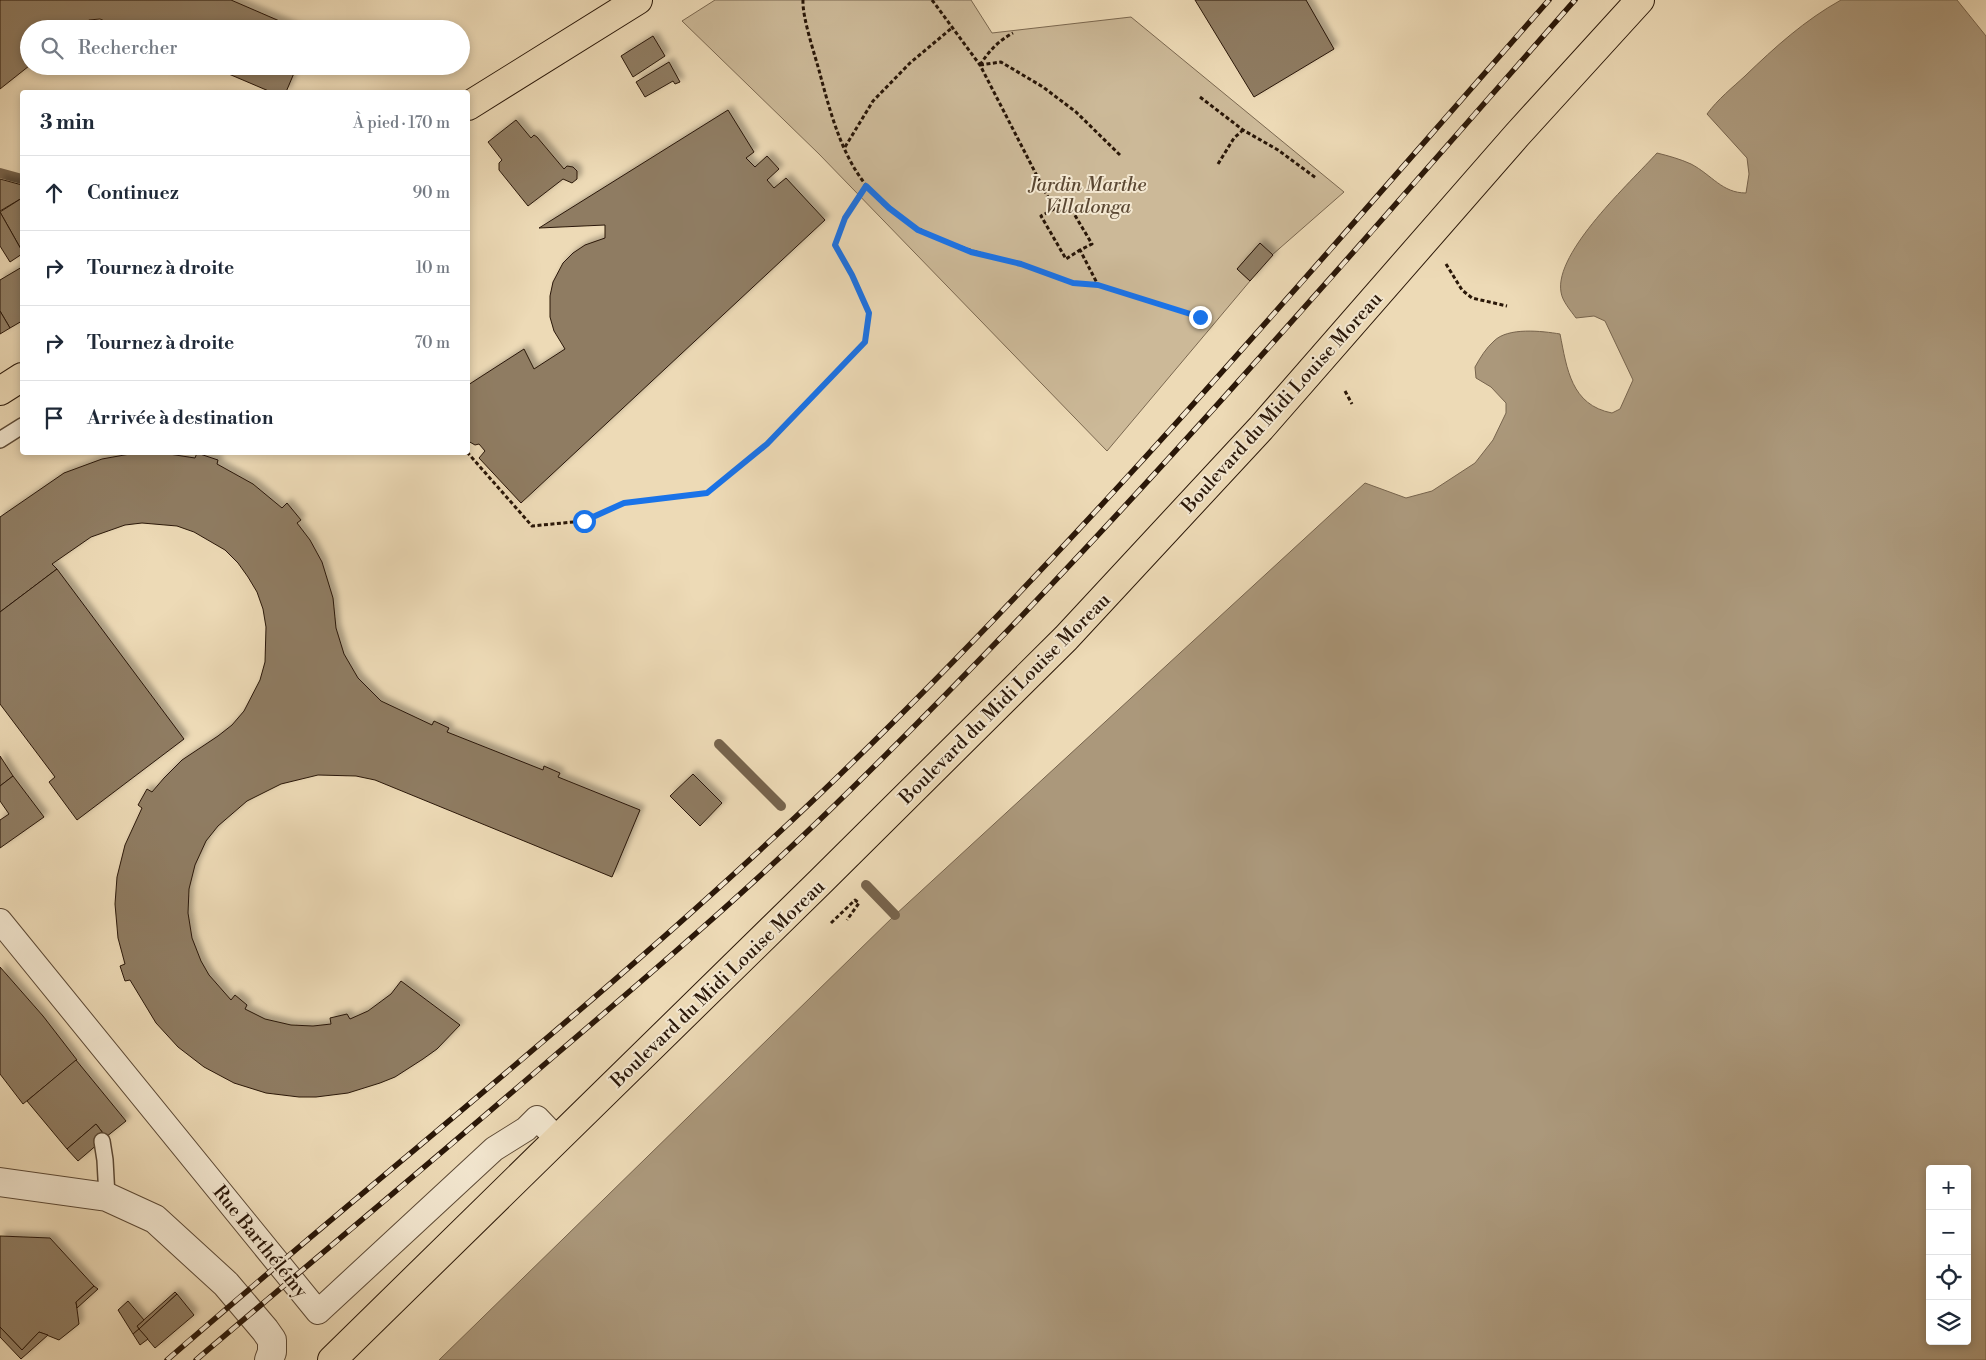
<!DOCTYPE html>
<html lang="fr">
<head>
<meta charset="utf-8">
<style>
  :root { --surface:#fff; --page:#f6f6f7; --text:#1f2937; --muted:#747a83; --line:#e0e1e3 }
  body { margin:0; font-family:"Libre Bodoni",serif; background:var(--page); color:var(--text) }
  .controls { position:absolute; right:15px; bottom:15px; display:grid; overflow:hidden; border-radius:5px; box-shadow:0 2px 8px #0003 }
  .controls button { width:45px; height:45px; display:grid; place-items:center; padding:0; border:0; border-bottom:1px solid var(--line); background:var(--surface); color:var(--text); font:25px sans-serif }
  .stop { position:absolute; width:15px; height:15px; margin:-11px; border:4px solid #1a73e8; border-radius:50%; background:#fff }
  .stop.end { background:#1a73e8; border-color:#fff; box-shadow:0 1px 5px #0008 }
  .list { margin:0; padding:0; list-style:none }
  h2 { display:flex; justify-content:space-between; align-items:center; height:65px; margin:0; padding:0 20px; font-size:21px }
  h2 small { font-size:16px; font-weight:400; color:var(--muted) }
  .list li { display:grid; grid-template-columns:32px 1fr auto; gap:15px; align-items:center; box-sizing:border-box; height:75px; padding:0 20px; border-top:1px solid var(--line) }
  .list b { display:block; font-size:19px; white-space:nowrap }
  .list em { font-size:16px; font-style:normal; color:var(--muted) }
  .icon { flex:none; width:28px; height:28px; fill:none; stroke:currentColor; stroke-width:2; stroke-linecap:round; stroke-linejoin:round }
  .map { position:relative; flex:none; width:1986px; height:1360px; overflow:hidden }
  .search { position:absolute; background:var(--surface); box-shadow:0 2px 8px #0003; left:20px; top:20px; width:450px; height:55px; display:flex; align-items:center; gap:12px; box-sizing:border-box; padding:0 18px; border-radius:28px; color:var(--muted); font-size:19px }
  .panel { position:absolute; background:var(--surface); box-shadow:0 2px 8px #0003; left:20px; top:90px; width:450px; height:365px; border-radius:5px }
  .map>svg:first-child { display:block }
  .green { fill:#ccb998; stroke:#7b6850 }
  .water { fill:#ab987b; stroke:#77644d; fill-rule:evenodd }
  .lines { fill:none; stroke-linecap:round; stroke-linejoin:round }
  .stream { stroke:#77644d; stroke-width:10 }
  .building { fill:#8f7c62; stroke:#2a1708; filter:url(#shadow) }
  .service-casing { stroke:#5b4834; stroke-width:18 }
  .pedestrian-casing { stroke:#5b4834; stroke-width:26 }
  .minor-casing { stroke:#5b4834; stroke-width:30 }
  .primary-casing { stroke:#2a1708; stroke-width:30 }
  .path { stroke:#2a1708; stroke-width:3; stroke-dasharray:4 2.5; stroke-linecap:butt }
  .service { stroke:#f3e7d0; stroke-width:15 }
  .pedestrian { stroke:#f3e7d0; stroke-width:24 }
  .minor { stroke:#f3e7d0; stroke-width:28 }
  .primary { stroke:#eddab6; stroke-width:28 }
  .rail-casing { stroke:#2a1708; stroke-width:5.5 }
  .rail { stroke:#f3e7d0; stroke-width:4; stroke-dasharray:11; stroke-linecap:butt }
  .route { stroke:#1a73e8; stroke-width:6 }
  .labels { text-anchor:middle; stroke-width:4; stroke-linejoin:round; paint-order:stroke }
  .park-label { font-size:19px; font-style:italic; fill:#5b4833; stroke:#f3e7d0 }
  .street-label { font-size:19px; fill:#2a1708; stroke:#f3e7d0 }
</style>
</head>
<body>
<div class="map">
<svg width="1986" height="1360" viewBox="0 0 1986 1360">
  <defs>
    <filter id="shadow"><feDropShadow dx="4.5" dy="-4.5" stdDeviation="2.5" flood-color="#0004"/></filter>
  </defs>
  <rect width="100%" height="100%" fill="#eddab6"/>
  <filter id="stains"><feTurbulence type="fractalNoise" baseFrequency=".004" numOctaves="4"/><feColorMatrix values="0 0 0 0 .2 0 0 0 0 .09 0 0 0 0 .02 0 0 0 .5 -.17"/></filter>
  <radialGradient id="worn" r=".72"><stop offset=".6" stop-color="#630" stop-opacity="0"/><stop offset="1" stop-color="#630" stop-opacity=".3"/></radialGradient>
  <path class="green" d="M715,0H971L992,33L1131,17L1344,192L1272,255L1260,243L1237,269L1250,281L1107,451L819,154L682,21Z"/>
  <path class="water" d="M1841,0H1957L1986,36V1360H439L895,915L1365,483L1406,498L1432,491L1475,463L1493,440L1506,413V403L1491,387L1476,378L1475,367C1480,358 1486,348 1494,341C1508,327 1542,331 1560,334C1567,369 1571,405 1612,413L1620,409L1633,380L1605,321L1594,316L1576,318C1571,311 1562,301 1561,292C1554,252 1631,182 1657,153C1669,156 1680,159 1691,164C1712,175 1722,193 1746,193L1749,174L1747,158L1707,114C1718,99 1732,88 1745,76C1775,47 1805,20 1841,0ZM1930,1169H1967V1341H1930Z"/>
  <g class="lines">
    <g class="stream">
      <path d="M0,173L22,179"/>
      <path d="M719,744L781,806"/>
      <path d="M866,885L895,915"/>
    </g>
  </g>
  <g class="building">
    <path d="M0,0H231L298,29H123L100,19L89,20L78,29H29V66L0,89Z"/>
    <path d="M1195,0H1306L1334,49L1254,97Z"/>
    <path d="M653,36L665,56L633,77L621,56Z"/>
    <path d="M669,62L680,82L675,84L673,81L645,97L636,82Z"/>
    <path d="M210,66H297L286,92H271Z"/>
    <path d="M728,110L754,152L746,158L755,167L767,156L779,169L767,180L774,188L786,178L825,220L521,503L479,458L485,451L479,444L475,445L468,441V385L524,349L534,369L565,349L554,331L550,317V296L553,282L563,263L573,253L585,245L605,238V225L539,228Z"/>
    <path d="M516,120L531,138L534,135L537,137L564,169L567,166L573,167L577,171V179L572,183L563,179L528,206L499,170V163L502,160L488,142Z"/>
    <path d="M0,179L22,185V198L0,211Z"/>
    <path d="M22,198V251L0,212Z"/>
    <path d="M0,212L22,251V254L10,262L0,246Z"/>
    <path d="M1260,243L1273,255L1250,281L1237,269Z"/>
    <path d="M22,267V321L10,328L0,311V280Z"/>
    <path d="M0,311L10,328L0,334Z"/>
    <path d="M141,452L169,454L195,458L197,453L218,460L217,464L253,484L282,508L287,503L301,520L297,523L310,540L322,562L333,598L336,628L344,654L358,678L381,701L432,725L434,721L449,728L447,732L543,770L544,766L560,773L558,777L640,810L612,877L375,780L356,776L318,775L281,784L247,801L218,826L206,841L195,865L189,889L188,913L192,938L201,961L209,975L231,1000L235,995L247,1005L245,1009L265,1019L291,1025L313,1026L331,1024L330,1018L347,1014L350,1019L368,1011L391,994L401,981L460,1025L437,1049L423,1059L395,1077L380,1083L348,1093L316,1097H299L266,1093L234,1083L204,1067L178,1047L156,1023L130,980L125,981L120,966L125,964L118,938L115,904L117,877L125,845L142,808L138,805L147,789L152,792L164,778L182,760L218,736L232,725L244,711L260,680L265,662L266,627L263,609L257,592L248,577L238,563L225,550L194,532L177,526L142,523L125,525L91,537L52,564L57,569L0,612V517L64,473L102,459Z"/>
    <path d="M57,569L184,739L77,820L49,782L55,777L0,704V612Z"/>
    <path d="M0,756L13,776L0,786Z"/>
    <path d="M693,774L722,803L700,826L670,796Z"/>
    <path d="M13,776L44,817L0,848V820L9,814L0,801V786Z"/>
    <path d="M0,967L43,1016L77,1060L23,1104L0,1074Z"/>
    <path d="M76,1060L126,1121L106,1137L96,1124L67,1149L27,1101Z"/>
    <path d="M96,1124L106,1137L78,1161L67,1149Z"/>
    <path d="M0,1236L50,1238L94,1286L76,1302L79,1324L59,1340L39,1332L22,1350L0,1327Z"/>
    <path d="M94,1286L98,1289L77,1308L76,1302Z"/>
    <path d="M175,1292L177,1294L139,1329L137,1326Z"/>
    <path d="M177,1294L194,1315L155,1348L139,1329Z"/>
    <path d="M128,1301L144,1320L137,1326L139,1329L133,1334L118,1310Z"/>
    <path d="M0,1327L22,1350L39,1332L48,1335L21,1359L0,1337Z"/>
    <path d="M139,1329L148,1339L140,1345L133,1334Z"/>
  </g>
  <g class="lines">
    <g class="service-casing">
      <g id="service">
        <path d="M0,440L22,426"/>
        <path d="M102,1141L105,1160L107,1197"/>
      </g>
    </g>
    <g class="pedestrian-casing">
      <path id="pedestrian" d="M0,921L318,1312L494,1149L526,1129L537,1118L557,1139"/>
    </g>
    <g class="minor-casing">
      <path id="minor" d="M0,1182L107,1197L155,1219L226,1284L265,1330L272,1340V1352L269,1360"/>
    </g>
    <g class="primary-casing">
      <g id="primary">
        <path d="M468,106L638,0"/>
        <path d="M0,391L22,377"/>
        <path d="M332,1360L821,881L1066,638L1261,428L1517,135L1640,0"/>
      </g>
    </g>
    <g class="path">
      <path d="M803,0C802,17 815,55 820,74C830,111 841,154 866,185C903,233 963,249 1018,264C1036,268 1054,278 1072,282C1080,285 1090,284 1098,285"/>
      <path d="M932,0L980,65L1054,209L1067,202L1092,244L1080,250L1098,285L1208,320"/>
      <path d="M980,65L1001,62L1043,87L1076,112L1121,156"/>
      <path d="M980,65C989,51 998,41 1013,33"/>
      <path d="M1200,97L1243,130L1278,150L1316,178"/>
      <path d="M845,147L873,101L910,63L953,27"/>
      <path d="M1218,164L1234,138L1243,130"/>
      <path d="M1054,209L1041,216L1066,259L1080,250"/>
      <path d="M1446,264L1462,290L1472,298L1507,306"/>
      <path d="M1345,391L1352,404"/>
      <path d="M467,452L532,526L584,521L624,503L707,493L767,444L865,342L869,313L852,275L835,245L845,218L866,186"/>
      <path d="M831,923L855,900L859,903L847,920"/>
    </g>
    <use href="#service" class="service"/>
    <use href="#pedestrian" class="pedestrian"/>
    <use href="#minor" class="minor"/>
    <use href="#primary" class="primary"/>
    <g class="rail-casing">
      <g id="rail">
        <path d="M167,1360C385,1170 614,991 823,791C1081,543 1313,268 1549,0"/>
        <path d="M196,1360C315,1259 435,1159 553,1057C649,975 746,892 836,804C1097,550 1335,273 1575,0"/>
      </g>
    </g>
    <use href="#rail" class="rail"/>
  </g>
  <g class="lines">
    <path class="route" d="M584,521L624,503L707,493L767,444L865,342L869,313L852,275L835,245L845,218L866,186L889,208L918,230L971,252L1021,264L1073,283L1098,285L1200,317"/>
  </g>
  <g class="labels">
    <g class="park-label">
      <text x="1088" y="191">Jardin Marthe<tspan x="1088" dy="22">Villalonga</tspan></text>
    </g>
    <g class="street-label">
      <text transform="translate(1281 402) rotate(-48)" y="7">Boulevard du Midi Louise Moreau</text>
      <text transform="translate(1004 698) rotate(-45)" y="7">Boulevard du Midi Louise Moreau</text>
      <text transform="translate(717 983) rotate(-44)" y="7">Boulevard du Midi Louise Moreau</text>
      <text transform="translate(261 1241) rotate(51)" y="7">Rue Barthélémy</text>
    </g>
  </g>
  <rect width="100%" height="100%" filter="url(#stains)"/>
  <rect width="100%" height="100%" fill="url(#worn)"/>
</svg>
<div class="controls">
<button>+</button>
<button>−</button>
<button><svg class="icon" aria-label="locate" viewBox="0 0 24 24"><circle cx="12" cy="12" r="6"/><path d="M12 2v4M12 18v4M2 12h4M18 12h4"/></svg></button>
<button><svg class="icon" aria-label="layers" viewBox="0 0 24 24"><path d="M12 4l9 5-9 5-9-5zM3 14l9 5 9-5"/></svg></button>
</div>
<div class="stop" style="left:584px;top:521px"></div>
<div class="stop end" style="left:1200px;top:317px"></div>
<div class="search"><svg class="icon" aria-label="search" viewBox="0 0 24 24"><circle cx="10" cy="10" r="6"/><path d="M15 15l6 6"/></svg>Rechercher</div>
<section class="panel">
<h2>3 min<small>À pied · 170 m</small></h2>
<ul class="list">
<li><svg class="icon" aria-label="ahead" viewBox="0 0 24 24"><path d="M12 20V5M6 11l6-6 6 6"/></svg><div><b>Continuez</b></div><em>90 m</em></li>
<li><svg class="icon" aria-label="right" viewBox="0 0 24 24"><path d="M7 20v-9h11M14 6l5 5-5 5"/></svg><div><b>Tournez à droite</b></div><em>10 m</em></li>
<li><svg class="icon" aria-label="right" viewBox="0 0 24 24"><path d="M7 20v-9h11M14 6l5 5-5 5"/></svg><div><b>Tournez à droite</b></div><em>70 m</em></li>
<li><svg class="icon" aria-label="arrive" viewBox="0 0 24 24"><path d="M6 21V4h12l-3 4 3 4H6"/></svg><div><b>Arrivée à destination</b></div></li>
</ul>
</section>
</div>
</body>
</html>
